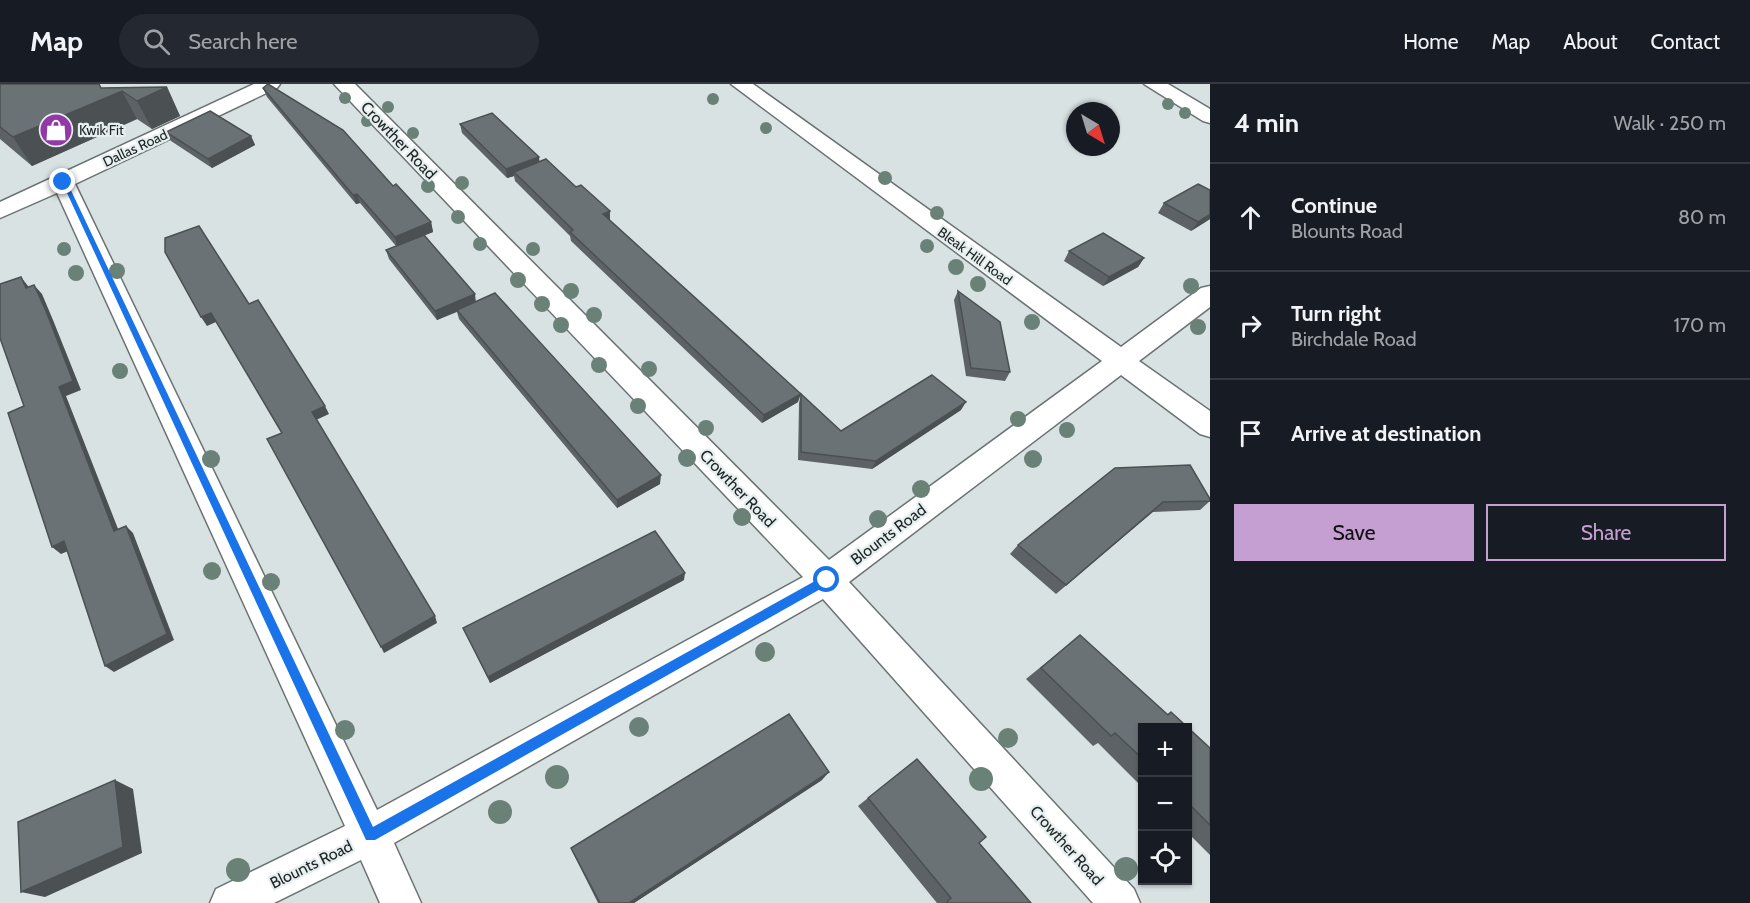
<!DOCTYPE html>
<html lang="en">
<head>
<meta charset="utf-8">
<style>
  :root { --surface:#171b24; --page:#242831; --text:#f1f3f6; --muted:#9ea1a6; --line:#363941; --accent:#c69fd2 }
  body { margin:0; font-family:Cabin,sans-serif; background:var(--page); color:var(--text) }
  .controls { position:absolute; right:18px; bottom:18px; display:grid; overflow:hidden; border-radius:0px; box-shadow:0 2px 4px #0004 }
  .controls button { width:54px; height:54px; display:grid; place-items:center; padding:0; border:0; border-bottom:2px solid var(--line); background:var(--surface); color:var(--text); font:30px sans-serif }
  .compass { position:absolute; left:1066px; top:18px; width:54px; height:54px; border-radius:50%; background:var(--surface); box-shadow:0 2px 4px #0004; rotate:142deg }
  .stop { position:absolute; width:18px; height:18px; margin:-14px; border:4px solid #1a73e8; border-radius:50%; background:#fff }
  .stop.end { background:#1a73e8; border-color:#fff; box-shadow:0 2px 6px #0008 }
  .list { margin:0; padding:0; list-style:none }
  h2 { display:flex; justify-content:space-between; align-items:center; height:78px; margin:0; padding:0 24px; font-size:26px }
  h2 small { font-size:20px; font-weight:400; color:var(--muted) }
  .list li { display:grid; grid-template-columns:39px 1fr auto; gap:18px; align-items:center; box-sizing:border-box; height:108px; padding:0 24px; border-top:2px solid var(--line) }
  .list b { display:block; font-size:22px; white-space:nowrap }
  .list p { margin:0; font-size:20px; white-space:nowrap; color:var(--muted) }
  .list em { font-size:20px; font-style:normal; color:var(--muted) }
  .actions { display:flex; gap:12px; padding:18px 24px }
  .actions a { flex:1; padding:14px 0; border:2px solid var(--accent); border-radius:0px; text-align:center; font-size:21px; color:var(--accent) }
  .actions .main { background:var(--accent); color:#111 }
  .icon { flex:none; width:33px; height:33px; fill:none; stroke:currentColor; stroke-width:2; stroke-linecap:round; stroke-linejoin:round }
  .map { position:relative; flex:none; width:1210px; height:819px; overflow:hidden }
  header { display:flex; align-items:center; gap:36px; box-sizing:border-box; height:84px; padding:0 30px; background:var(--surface); border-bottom:2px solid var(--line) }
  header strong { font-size:28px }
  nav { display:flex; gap:33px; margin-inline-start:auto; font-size:21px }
  .search { width:420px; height:54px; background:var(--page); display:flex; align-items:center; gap:15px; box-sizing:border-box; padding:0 21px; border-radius:33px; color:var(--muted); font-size:22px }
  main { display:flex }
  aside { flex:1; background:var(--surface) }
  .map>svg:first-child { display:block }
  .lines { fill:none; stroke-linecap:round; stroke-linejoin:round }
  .minor-casing { stroke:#6b7273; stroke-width:3 }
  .minor { fill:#fff; fill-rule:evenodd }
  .tree { fill:#6a8178 }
  .wall { fill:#5c6265 }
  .shaded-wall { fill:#4b5052 }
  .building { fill:#6b7275; stroke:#4b5052; stroke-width:1.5 }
  .route { fill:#1a73e8 }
  .labels { text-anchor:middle; stroke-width:4.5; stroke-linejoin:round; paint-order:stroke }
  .far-poi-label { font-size:14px; fill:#222525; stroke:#e6eff0; text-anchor:start }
  .far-street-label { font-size:14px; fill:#222525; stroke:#e6eff0 }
  .street-label { font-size:16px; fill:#222525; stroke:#e6eff0 }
</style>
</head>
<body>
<header>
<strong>Map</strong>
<div class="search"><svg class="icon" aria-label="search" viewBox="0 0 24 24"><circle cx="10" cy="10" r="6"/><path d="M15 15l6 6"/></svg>Search here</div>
<nav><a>Home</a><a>Map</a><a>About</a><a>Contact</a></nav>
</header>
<main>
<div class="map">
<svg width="1210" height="819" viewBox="0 0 1210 819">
  <rect width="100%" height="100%" fill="#d9e2e3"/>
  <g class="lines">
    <g class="minor-casing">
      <g id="minor">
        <path d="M254,0H280L277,4L75,100L377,726L803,493L334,0H355L829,476L1102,277L731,0H753L1121,263L1201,204L1210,202V223L1139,277L1210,327V353L1200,350L1121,291L849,498L1134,805L1140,819H1093L823,515L394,759L421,819H380L361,776L274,819H210L216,805L345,742L57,109L0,134V118Z"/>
        <path d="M1144,0H1168L1210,25V39L1203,37Z"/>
      </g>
    </g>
    <use href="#minor" class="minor"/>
  </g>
  <g class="tree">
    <circle cx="345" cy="14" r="6"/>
    <circle cx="713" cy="15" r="6"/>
    <circle cx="1168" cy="20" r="6"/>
    <circle cx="388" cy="23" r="6"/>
    <circle cx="1185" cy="29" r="6"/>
    <circle cx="367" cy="37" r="6"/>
    <circle cx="766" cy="44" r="6"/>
    <circle cx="413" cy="49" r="6"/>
    <circle cx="885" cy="94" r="7"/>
    <circle cx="462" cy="99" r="7"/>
    <circle cx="428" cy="102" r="7"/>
    <circle cx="937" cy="129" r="7"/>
    <circle cx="458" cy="133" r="7"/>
    <circle cx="480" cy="160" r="7"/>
    <circle cx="927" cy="162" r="7"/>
    <circle cx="64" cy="165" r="7"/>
    <circle cx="533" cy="165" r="7"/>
    <circle cx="956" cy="183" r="8"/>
    <circle cx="117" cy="187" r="8"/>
    <circle cx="76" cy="189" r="8"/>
    <circle cx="518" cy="196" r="8"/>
    <circle cx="978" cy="200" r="8"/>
    <circle cx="1191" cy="202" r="8"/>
    <circle cx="571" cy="207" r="8"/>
    <circle cx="542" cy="220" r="8"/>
    <circle cx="594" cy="231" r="8"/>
    <circle cx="1032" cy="238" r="8"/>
    <circle cx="561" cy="241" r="8"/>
    <circle cx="1198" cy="243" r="8"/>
    <circle cx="599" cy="281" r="8"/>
    <circle cx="649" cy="285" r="8"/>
    <circle cx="120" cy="287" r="8"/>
    <circle cx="638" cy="322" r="8"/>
    <circle cx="1018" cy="335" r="8"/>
    <circle cx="706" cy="344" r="8"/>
    <circle cx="1067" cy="346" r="8"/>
    <circle cx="687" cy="374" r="9"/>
    <circle cx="211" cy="375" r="9"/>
    <circle cx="1033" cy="375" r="9"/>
    <circle cx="921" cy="405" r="9"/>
    <circle cx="742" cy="433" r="9"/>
    <circle cx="878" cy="435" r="9"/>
    <circle cx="212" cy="487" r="9"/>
    <circle cx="271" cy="498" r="9"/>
    <circle cx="765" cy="568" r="10"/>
    <circle cx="639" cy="643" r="10"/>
    <circle cx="345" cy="646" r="10"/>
    <circle cx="1008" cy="654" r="10"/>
    <circle cx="557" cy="693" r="12"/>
    <circle cx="981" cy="695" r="12"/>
    <circle cx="500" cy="728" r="12"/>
    <circle cx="1126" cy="785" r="12"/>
    <circle cx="238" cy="786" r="12"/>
  </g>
  <g class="wall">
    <path d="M0,0L101,4L167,3L180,32L152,45L137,35L32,82L0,55Z"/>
    <path d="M263,4L393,102L431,138L433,148L424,151L476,218L660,400L617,424L459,235L457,228L437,236L389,175L386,166L396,162L360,119L356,120L267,13Z"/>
    <path d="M460,40L539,78L610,136L798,318L762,339L571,157L570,152L515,97L514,92L507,94L462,49Z"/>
    <path d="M166,48L251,52L255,61L212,84L171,57Z"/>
    <path d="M1164,119L1210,135L1191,147L1158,129Z"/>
    <path d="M1069,167L1144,174L1138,183L1103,202L1064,177Z"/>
    <path d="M958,207L1010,288L1005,297L966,292L954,216Z"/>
    <path d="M801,310L841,347L961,326L872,385L798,376L799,319Z"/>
    <path d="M1115,384L1210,415V417L1200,426L1153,428L1056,510L1010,470L1018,461Z"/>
    <path d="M684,496L490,599L463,544Z"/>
    <path d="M1080,551L1167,630L1171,628L1210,664V771L1188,749V644H1143V704L1098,659L1093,662L1026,595Z"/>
    <path d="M917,675L979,759L1031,819H937L858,722Z"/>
    <path d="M822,696L634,819H598L573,769L571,764Z"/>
  </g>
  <g class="shaded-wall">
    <path d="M167,3L180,32L152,45L137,17Z"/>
    <path d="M122,7L137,35L32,82L13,53Z"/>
    <path d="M251,52L255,61L212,84L208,75Z"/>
    <path d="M539,73L540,82L514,88V92L507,94L506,85Z"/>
    <path d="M357,110L360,119L356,120L353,111Z"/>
    <path d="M610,127V137L603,130Z"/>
    <path d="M1210,130V135L1191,147L1198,138Z"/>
    <path d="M431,138L433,148L397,163L395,153Z"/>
    <path d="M1144,174L1138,183L1103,202L1109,193Z"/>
    <path d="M21,193L28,202L33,213L26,204Z"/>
    <path d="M34,201L42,210L53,236L81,306L66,312L122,455L114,447L59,303Z"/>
    <path d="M475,210L476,219L437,236L435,227Z"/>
    <path d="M211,229L216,238L207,242L201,233Z"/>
    <path d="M801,310L798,318L762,339L764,331Z"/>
    <path d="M966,318L961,326L872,385L876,377Z"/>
    <path d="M325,322L329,330L316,336L312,328Z"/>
    <path d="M661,391L660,400L617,424V416Z"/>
    <path d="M126,442L133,449L174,556L114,588L105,582Z"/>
    <path d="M64,457L73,465L61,470L52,463Z"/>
    <path d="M685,489L684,496L490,599L488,593Z"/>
    <path d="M435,532L437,539L384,569L381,563Z"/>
    <path d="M829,688L822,696L634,819H629Z"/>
    <path d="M115,696L133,705L142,769L45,813L21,808Z"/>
  </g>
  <g class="building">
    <path d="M0,0H99L101,4L167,3L137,17L122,7L13,53L0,43Z"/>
    <path d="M268,0L343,46L393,102L396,100L431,138L395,153L357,110L353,111L263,4Z"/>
    <path d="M210,27L251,52L208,75L166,48Z"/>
    <path d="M492,29L539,73L506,85L460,40Z"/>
    <path d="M546,75L576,103L581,101L610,127L603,130L801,310L764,331L570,148L573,146L514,88Z"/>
    <path d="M1198,100L1210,106V130L1198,138L1164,119Z"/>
    <path d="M199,142L249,220L258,216L325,322L312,328L435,532L381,563L267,355L282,349L211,229L201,233L165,168V154Z"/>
    <path d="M1103,149L1144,174L1109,193L1069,167Z"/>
    <path d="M424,151L475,210L435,227L386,166Z"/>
    <path d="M21,193L26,204L34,201L46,227L73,297L59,303L114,447L126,442L167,550L105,582L64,457L52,463L8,329L24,322L0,254V200Z"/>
    <path d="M958,207L1000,238L1010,288L971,284Z"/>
    <path d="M495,209L661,391L617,416L457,226Z"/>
    <path d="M932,291L966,318L876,377L801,368V310L841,347Z"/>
    <path d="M1190,381L1210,415V417L1163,418L1066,501L1018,461L1115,384Z"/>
    <path d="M655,447L685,489L488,593L463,544Z"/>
    <path d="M1080,551L1168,631L1171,628L1210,664V741L1188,719V644H1143V675L1115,649L1111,652L1041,584Z"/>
    <path d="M789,630L829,688L629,819H600L571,764Z"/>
    <path d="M917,675L986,753L979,759L1031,819H946L951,814L868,714Z"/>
    <path d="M115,696L123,763L21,808L18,738Z"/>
  </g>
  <path class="route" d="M61,96L67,98L373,743L824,492H831V499L375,756H366Z"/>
  <defs>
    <g id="shop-disc" transform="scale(1.725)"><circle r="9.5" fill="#9139a5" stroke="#e6eff0"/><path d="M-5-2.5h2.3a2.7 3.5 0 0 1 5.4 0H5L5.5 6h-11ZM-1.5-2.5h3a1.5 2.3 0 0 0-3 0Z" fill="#fff"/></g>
  </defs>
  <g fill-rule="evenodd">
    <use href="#shop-disc" x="56" y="46"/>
  </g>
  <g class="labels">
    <g class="far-poi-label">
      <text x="79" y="51">Kwik Fit</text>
    </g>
    <g class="far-street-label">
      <text transform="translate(135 64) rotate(-25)" y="5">Dallas Road</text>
      <text transform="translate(975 172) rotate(36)" y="5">Bleak Hill Road</text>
    </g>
    <g class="street-label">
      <text transform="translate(399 56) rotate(46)" y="6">Crowther Road</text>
      <text transform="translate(738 404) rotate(46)" y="6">Crowther Road</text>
      <text transform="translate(888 450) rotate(-37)" y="6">Blounts Road</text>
      <text transform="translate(1067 761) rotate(48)" y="6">Crowther Road</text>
      <text transform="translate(311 780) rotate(-26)" y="6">Blounts Road</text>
    </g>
  </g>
</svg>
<div class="controls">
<button>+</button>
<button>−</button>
<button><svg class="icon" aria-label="locate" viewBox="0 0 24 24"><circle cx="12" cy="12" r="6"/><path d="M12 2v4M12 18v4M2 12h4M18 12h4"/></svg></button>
</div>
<svg class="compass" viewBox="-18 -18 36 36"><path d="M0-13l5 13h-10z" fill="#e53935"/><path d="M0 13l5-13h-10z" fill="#9ea1a6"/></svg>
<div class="stop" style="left:827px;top:496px"></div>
<div class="stop end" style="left:63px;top:98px"></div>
</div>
<aside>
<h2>4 min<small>Walk · 250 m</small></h2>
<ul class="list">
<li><svg class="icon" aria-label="ahead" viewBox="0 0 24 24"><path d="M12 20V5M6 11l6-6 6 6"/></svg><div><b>Continue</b><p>Blounts Road</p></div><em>80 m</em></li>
<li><svg class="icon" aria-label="right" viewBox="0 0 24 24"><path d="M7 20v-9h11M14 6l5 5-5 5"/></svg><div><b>Turn right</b><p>Birchdale Road</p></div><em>170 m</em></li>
<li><svg class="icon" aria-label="arrive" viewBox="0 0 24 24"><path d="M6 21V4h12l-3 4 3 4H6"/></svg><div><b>Arrive at destination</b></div></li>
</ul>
<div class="actions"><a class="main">Save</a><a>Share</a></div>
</aside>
</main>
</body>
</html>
